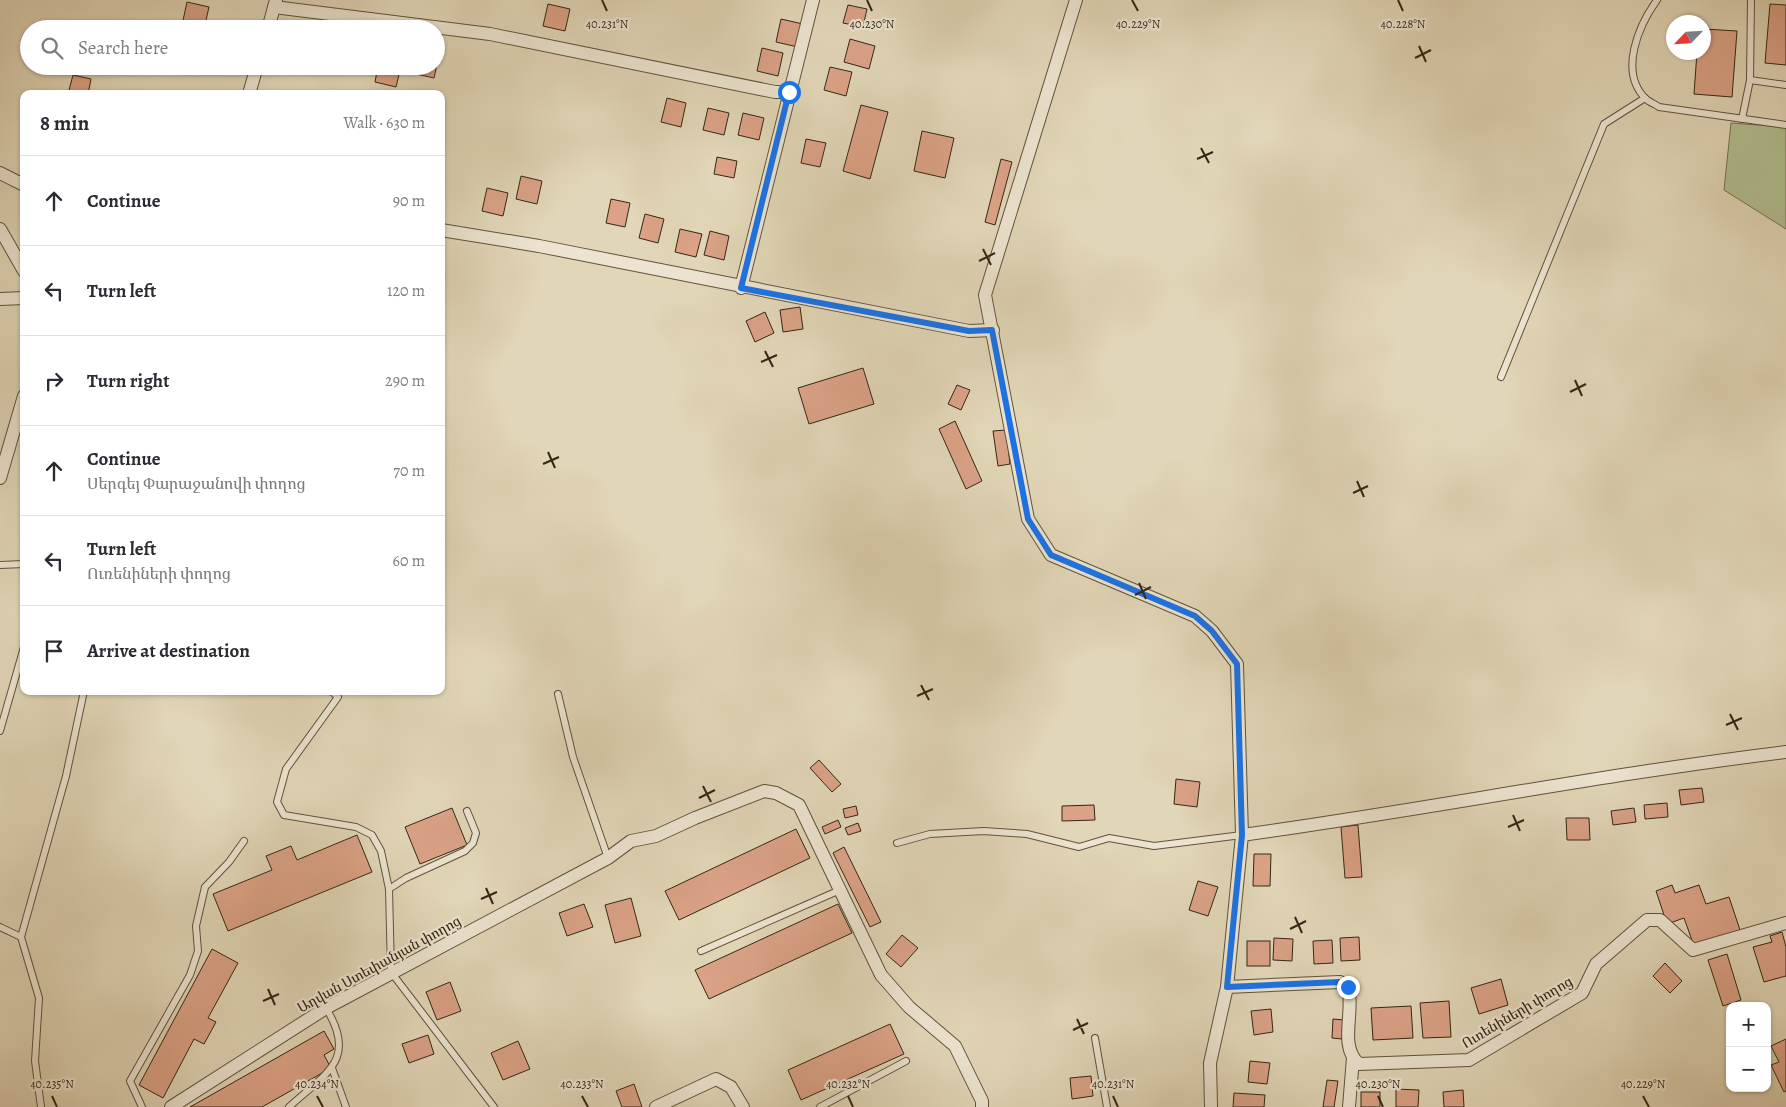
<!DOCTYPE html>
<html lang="en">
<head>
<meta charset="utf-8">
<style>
  :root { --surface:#fff; --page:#f7f7f7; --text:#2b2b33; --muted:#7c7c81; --line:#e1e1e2 }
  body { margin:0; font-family:Alegreya,"Noto Serif Armenian",serif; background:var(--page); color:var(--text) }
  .controls { position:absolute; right:15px; bottom:15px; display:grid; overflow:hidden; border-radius:10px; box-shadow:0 1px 4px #0004 }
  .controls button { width:45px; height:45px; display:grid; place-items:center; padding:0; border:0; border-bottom:1px solid var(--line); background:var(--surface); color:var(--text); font:25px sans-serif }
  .compass { position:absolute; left:1666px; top:15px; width:45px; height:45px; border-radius:50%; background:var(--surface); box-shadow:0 1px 4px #0004; rotate:245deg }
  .stop { position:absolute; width:15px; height:15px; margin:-11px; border:4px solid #1a73e8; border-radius:50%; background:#fff }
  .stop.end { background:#1a73e8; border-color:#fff; box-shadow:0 1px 5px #0008 }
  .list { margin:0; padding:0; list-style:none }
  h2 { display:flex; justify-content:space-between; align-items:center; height:65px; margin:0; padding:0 20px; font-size:21px }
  h2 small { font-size:16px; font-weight:400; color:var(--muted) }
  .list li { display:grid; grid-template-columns:32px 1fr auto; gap:15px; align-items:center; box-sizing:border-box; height:90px; padding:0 20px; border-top:1px solid var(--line) }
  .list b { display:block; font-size:19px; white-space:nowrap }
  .list p { margin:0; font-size:16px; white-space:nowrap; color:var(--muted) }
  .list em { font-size:16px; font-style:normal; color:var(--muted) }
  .icon { flex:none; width:28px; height:28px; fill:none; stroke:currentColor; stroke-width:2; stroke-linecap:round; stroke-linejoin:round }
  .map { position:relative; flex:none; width:1786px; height:1107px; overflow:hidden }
  .search { position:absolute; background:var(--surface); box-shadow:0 1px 4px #0004; left:20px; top:20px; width:425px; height:55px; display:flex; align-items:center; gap:12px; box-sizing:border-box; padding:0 18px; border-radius:28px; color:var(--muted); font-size:19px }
  .panel { position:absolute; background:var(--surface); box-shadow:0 1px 4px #0004; left:20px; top:90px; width:425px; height:605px; border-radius:10px }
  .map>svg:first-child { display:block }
  .green { fill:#b2be8f; stroke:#737252 }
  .building { fill:#dba286; stroke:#342714 }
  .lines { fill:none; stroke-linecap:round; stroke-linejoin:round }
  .service-casing { stroke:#5f533d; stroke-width:8 }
  .minor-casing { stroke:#5f533d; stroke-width:14 }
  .service { stroke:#ece4d0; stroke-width:6 }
  .minor { stroke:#ece4d0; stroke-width:12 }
  .route { stroke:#1a73e8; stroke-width:6 }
  .ticks { fill:none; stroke:#342714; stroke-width:2 }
  .labels { text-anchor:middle; stroke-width:4.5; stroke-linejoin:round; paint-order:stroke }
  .street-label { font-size:14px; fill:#342714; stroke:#ece4d0 }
  .ticks-label { font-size:12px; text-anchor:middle; fill:#342714; stroke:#ece4d0; stroke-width:4.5; stroke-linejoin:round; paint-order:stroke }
</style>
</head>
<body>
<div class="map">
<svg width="1786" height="1107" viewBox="0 0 1786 1107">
  <rect width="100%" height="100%" fill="#e1d6b7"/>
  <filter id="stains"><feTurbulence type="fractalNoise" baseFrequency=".004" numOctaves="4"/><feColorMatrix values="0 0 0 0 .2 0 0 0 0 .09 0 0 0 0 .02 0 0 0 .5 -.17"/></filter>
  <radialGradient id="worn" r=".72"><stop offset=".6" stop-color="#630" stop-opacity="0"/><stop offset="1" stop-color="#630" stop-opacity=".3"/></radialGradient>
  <path class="green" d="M1731,123L1786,127V229L1724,190Z"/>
  <g class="building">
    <path d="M187,2L209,7L204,29L182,25Z"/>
    <path d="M548,4L570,9L565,31L543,26Z"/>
    <path d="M1770,4L1786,5V65L1765,63Z"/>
    <path d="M848,5L867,9L863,27L843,23Z"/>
    <path d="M781,19L803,24L798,47L776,42Z"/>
    <path d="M289,22L311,27L310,29H288Z"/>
    <path d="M1704,29L1737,31L1732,97L1694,94L1697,52H1704Z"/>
    <path d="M850,39L875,46L869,69L844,62Z"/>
    <path d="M762,48L783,53L778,76L757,71Z"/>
    <path d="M436,55H439L434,78L412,73L414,66H436Z"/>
    <path d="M378,66H401L396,87L375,82Z"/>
    <path d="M830,67L852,72L846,96L824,90Z"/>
    <path d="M73,75L91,79L88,94H68Z"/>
    <path d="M667,98L686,103L681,127L661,122Z"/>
    <path d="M861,105L888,112L870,179L843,171Z"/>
    <path d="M708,108L729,113L724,135L703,130Z"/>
    <path d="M743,113L764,118L759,140L738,135Z"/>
    <path d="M922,131L954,138L945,178L914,171Z"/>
    <path d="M806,139L826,143L820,167L801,163Z"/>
    <path d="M717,157L737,161L734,178L714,174Z"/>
    <path d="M1001,159L1012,162L995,225L985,222Z"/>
    <path d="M521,176L542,181L537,204L516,199Z"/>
    <path d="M487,188L508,193L503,216L482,211Z"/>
    <path d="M611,199L630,203L625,227L606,223Z"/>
    <path d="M645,214L664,219L658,243L639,238Z"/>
    <path d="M680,229L702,234L696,257L675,252Z"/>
    <path d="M710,231L729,236L724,260L704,255Z"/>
    <path d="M800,307L803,329L783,332L780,310Z"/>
    <path d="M765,312L774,333L755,342L746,321Z"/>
    <path d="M863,368L874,404L809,424L798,388Z"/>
    <path d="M957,385L970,390L961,410L948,404Z"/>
    <path d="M955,421L982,481L966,489L939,429Z"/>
    <path d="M1006,430L1010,464L998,466L993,431Z"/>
    <path d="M819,760L841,784L832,792L810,768Z"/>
    <path d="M1176,779L1200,782L1197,807L1174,804Z"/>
    <path d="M1702,788L1704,802L1681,805L1679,790Z"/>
    <path d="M1667,803L1668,817L1645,819L1644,805Z"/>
    <path d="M1094,805L1095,820L1062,821V806Z"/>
    <path d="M856,806L858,815L845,818L843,809Z"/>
    <path d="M452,808L467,845L420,864L405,827Z"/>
    <path d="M1634,808L1636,822L1613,825L1611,811Z"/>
    <path d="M1566,818H1589L1590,840H1567Z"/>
    <path d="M838,820L841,827L825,834L822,827Z"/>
    <path d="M858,823L861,831L848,835L845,828Z"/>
    <path d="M1358,825L1362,877L1345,878L1341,827Z"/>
    <path d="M796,829L810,858L679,920L665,891Z"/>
    <path d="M357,835L372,872L228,931L213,894L272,870L266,856L291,846L297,860Z"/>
    <path d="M844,847L881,922L870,927L833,853Z"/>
    <path d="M1254,854H1271L1270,886H1253Z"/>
    <path d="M1198,881L1218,887L1208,916L1189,910Z"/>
    <path d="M1672,885L1675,893L1699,885L1706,904L1729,897L1740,930L1694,946L1684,918L1667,924L1656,891Z"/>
    <path d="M631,898L641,936L615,943L605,905Z"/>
    <path d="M584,904L593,927L567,936L559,913Z"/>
    <path d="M838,904L852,933L709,999L695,970Z"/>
    <path d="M1782,932L1786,947V976L1764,982L1753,947L1772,942L1770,936Z"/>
    <path d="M902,935L918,948L901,967L886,954Z"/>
    <path d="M1359,937L1360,960L1341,961L1340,938Z"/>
    <path d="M1274,938L1293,939L1292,961L1273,960Z"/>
    <path d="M1332,940L1333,963L1314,964L1313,941Z"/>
    <rect x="1247" y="941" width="23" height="25"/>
    <path d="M212,949L238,963L208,1018L216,1022L204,1044L194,1039L163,1098L139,1085Z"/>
    <path d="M1727,954L1741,1000L1723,1006L1708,960Z"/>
    <path d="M1665,963L1682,981L1670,993L1653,976Z"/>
    <path d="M1501,979L1508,1005L1479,1014L1471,988Z"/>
    <path d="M450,982L461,1011L437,1020L426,992Z"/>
    <path d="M1449,1001L1451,1037L1423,1038L1420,1003Z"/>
    <path d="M1411,1006L1413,1038L1373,1040L1371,1008Z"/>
    <path d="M1271,1009L1273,1032L1254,1035L1251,1011Z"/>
    <path d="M1333,1019L1344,1020L1342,1039L1332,1038Z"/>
    <path d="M890,1024L904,1054L801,1100L788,1070Z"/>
    <path d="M324,1031L334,1049L324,1055L331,1068L262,1107H190Z"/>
    <path d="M428,1035L434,1054L409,1063L402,1044Z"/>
    <path d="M1786,1039V1091L1784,1092L1771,1065L1779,1062L1771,1046Z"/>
    <path d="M518,1041L530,1069L503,1080L491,1053Z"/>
    <path d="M1250,1061L1270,1063L1267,1084L1248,1082Z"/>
    <path d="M1091,1076L1093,1096L1072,1099L1070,1078Z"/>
    <path d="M1327,1080L1338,1081L1334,1107H1323Z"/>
    <path d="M634,1084L642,1107H622L616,1091Z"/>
    <path d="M1396,1089L1419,1090L1418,1107H1396Z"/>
    <path d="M1463,1090L1464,1107H1444L1443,1092Z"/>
    <rect x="1361" y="1092" width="19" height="15"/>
    <path d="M1234,1093L1265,1095L1264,1107H1233Z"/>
  </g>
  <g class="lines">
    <g class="service-casing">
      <g id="service">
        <path d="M1657,0C1639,25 1618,72 1646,99C1649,102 1655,104 1659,107L1786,125"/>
        <path d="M1750,80L1786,85"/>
        <path d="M1742,119L1750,80L1751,0"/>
        <path d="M1501,377L1604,124L1645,98"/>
        <path d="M0,565L24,564"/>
        <path d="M331,691L338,697L286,769L277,802L284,815L356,827L372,835L381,851L389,889L391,972L494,1107"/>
        <path d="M558,694L573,757L608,858"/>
        <path d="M0,731L24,647"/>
        <path d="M897,843L930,834L984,831L1027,834L1079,847L1109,838L1154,846L1242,835"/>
        <path d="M389,889L406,878L465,851L473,843L476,833L467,811"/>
        <path d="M0,927L21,937L39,998L35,1061L41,1107"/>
        <path d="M21,937L66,776L84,691"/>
        <path d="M701,951L840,890"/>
        <path d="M1095,1038L1107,1107"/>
        <path d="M332,1068L346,1107"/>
        <path d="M142,1107L130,1081L190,975L198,951L196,926L205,887L229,862L244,841"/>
        <path d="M289,1107C326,1073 358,1060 326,1008"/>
        <path d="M820,1107L906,1061"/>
      </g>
    </g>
    <g class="minor-casing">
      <g id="minor">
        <path d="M1076,0L985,295L1028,519L1051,555L1195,616L1212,631L1237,664L1242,835L1227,987L1210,1063L1211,1107"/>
        <path d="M274,7L490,34L775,92H789"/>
        <path d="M268,29L276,0"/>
        <path d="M249,94L257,66"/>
        <path d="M0,173L24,185"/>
        <path d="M0,229L24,271"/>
        <path d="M441,230L539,246L969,331L993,330"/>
        <path d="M741,288L813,0"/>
        <path d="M0,299L24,298"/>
        <path d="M0,478L24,396"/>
        <path d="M1242,835C1424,810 1604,774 1786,752"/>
        <path d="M1227,987L1340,982L1348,987C1355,1011 1338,1046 1359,1064L1469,1060L1582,993L1596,964L1647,920H1660L1693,950L1786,923"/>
        <path d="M171,1107L326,1008L608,858L631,841L656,836L695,818L764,791L776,793L799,805L881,975L909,1007L955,1046L982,1101V1107"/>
        <path d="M656,1107L716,1079L731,1087L743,1107"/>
        <path d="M1349,1107L1353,1058"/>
      </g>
    </g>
    <use href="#service" class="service"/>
    <use href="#minor" class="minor"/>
  </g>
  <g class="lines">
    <path class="route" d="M789,92L741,288L969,331L992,330L1028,519L1051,555L1195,616L1212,631L1237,664L1242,835L1227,987L1340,982L1348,987"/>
  </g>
  <path class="ticks" d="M602,0L607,11M867,0L872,11M1132,0L1138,11M1398,0L1403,11M1419,46L1426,62M1415,58L1431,50M1201,148L1209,163M1197,159L1213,152M983,249L991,265M979,261L995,253M765,351L773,367M761,362L777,355M1575,380L1582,396M1570,392L1586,384M548,452L555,468M543,464L559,457M1357,481L1364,497M1353,493L1368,486M1139,583L1146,599M1135,595L1151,587M921,685L929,700M917,696L933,689M1730,714L1738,730M1726,725L1742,718M703,786L711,802M699,798L715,790M1513,815L1520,831M1508,827L1524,820M486,888L493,904M481,899L497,892M1295,917L1302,933M1290,929L1306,921M268,989L275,1005M263,1001L279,994M1077,1019L1084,1034M1073,1030L1088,1023M52,1096L57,1107M317,1096L323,1107M582,1096L588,1107M848,1096L853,1107M1113,1096L1118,1107M1378,1096L1383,1107M1643,1096L1649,1107"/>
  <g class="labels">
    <g class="street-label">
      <text transform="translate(379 964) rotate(-29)" y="5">Աղվան Ստեփանյան փողոց</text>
      <text transform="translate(1517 1012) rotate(-31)" y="5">Ուռենիների փողոց</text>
    </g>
  </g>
  <g class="ticks-label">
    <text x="607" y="28">40.231°N</text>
    <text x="872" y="28">40.230°N</text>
    <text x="1403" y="28">40.228°N</text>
    <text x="1138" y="28">40.229°N</text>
    <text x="52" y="1088">40.235°N</text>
    <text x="317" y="1088">40.234°N</text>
    <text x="582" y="1088">40.233°N</text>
    <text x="848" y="1088">40.232°N</text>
    <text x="1113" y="1088">40.231°N</text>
    <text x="1378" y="1088">40.230°N</text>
    <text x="1643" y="1088">40.229°N</text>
  </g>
  <rect width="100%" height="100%" filter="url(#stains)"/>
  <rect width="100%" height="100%" fill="url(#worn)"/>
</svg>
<div class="controls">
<button>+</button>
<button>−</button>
</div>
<svg class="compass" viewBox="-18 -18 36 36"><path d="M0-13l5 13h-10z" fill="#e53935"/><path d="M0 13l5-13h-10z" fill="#7c7c81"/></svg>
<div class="stop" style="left:789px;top:92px"></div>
<div class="stop end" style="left:1348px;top:987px"></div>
<div class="search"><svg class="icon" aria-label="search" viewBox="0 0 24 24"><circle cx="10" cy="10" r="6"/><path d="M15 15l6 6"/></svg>Search here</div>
<section class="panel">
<h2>8 min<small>Walk · 630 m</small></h2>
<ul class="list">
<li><svg class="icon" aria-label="ahead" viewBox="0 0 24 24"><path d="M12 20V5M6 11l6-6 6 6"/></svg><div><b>Continue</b></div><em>90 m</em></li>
<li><svg class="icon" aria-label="left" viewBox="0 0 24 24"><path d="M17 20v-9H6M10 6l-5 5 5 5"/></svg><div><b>Turn left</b></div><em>120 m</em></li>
<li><svg class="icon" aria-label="right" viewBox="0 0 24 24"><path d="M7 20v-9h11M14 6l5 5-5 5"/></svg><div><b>Turn right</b></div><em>290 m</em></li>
<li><svg class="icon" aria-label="ahead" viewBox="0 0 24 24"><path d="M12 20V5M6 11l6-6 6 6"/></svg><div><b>Continue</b><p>Սերգեյ Փարաջանովի փողոց</p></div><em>70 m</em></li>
<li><svg class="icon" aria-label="left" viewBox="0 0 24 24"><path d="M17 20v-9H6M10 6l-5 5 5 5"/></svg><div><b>Turn left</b><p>Ուռենիների փողոց</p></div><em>60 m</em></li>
<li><svg class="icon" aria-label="arrive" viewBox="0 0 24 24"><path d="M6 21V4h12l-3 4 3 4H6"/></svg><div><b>Arrive at destination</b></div></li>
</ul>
</section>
</div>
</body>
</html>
